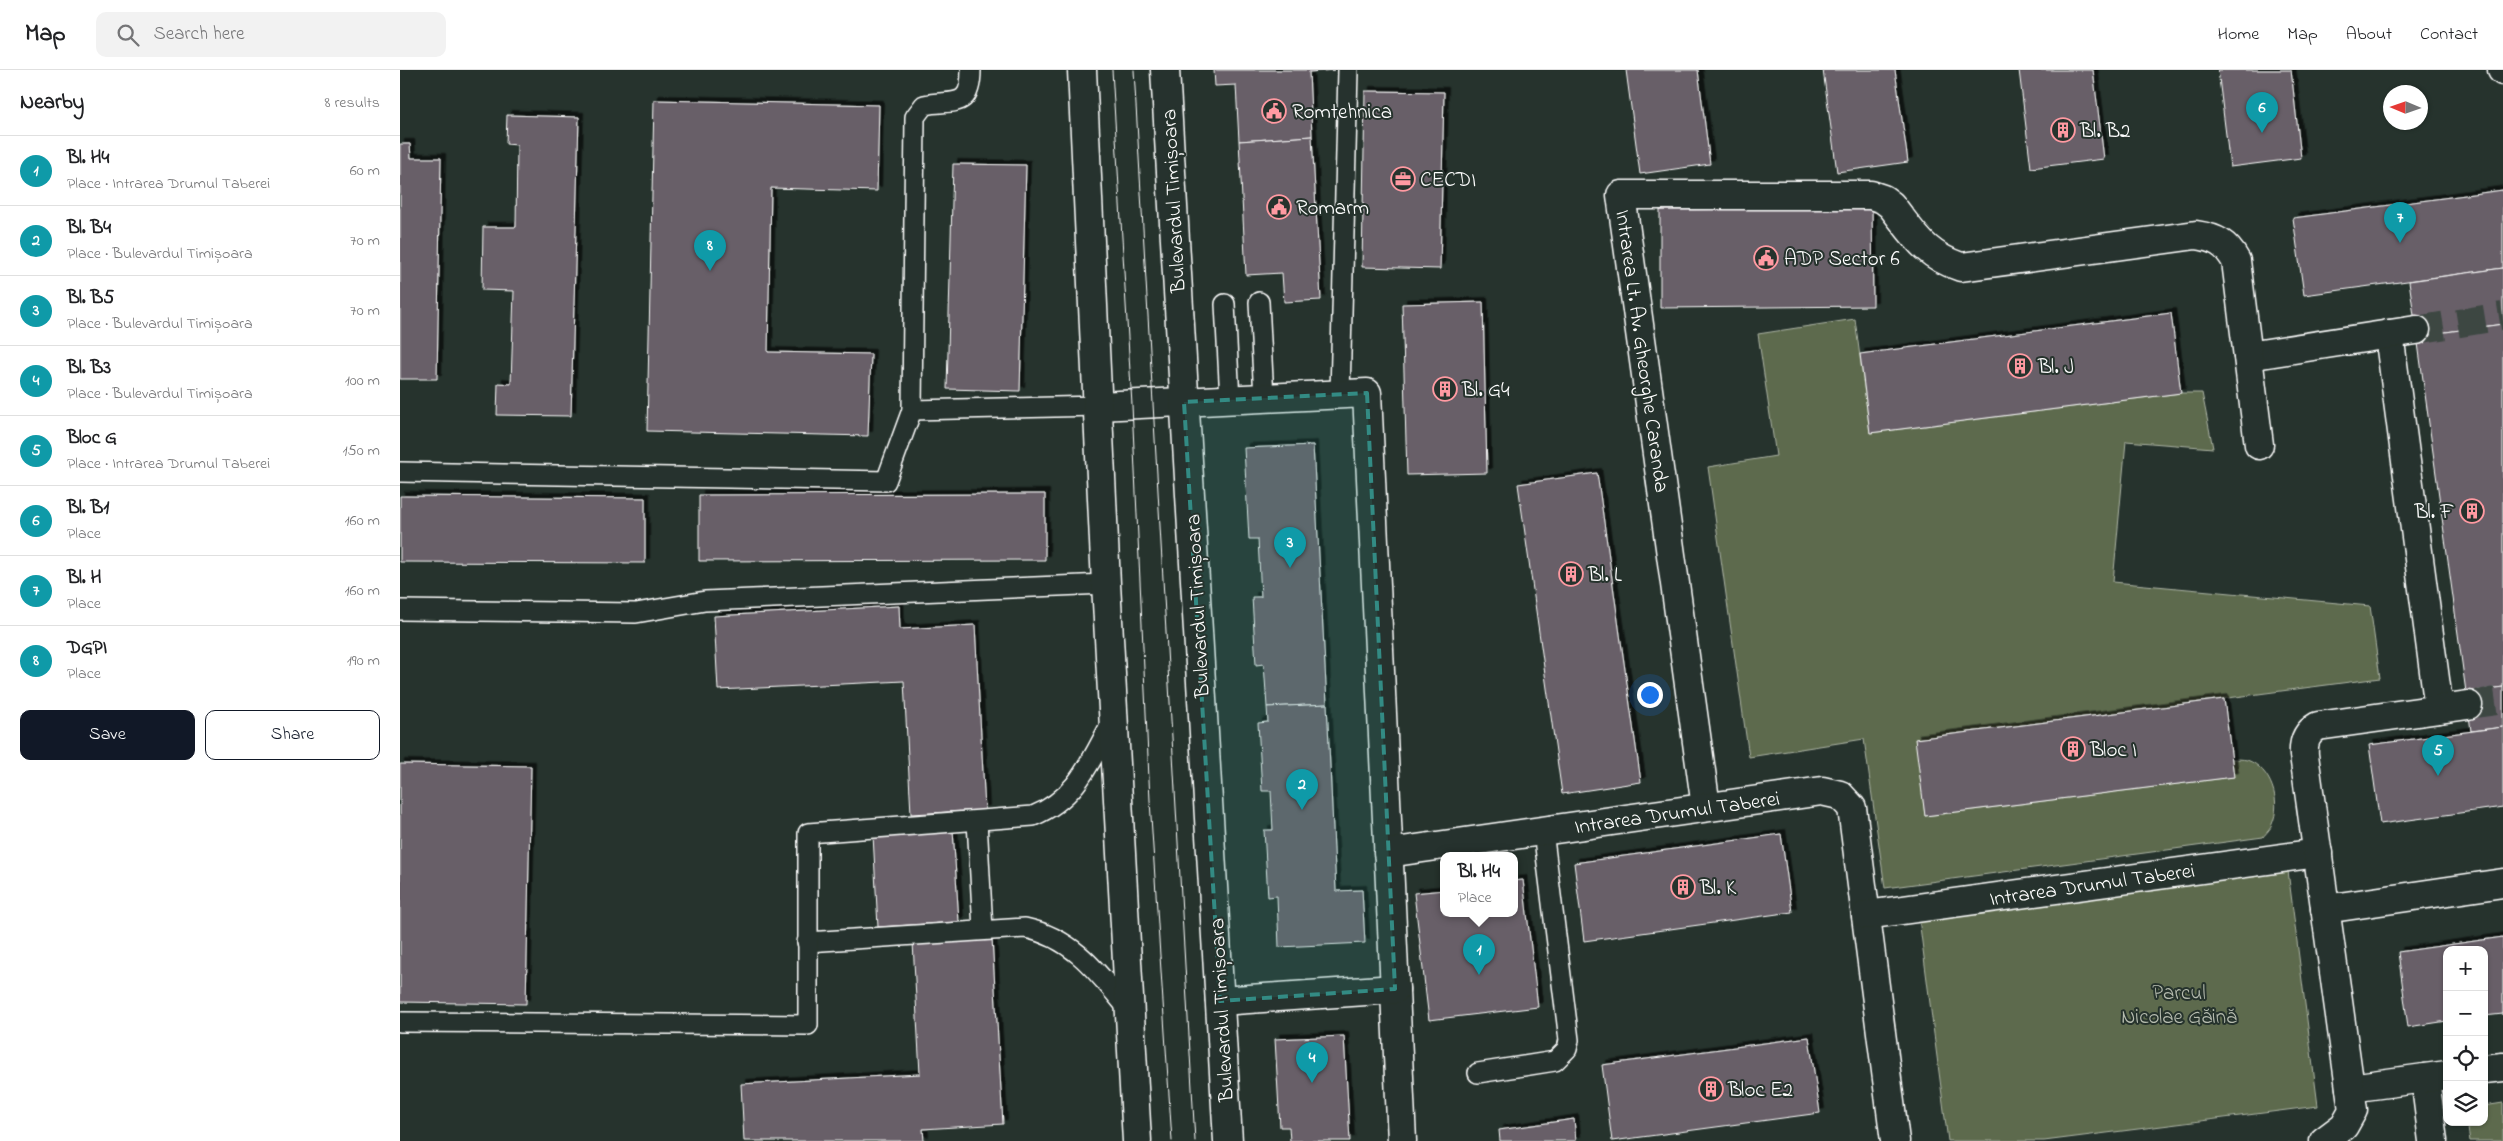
<!DOCTYPE html>
<html lang="en">
<head>
<meta charset="utf-8">
<style>
  :root { --surface:#fff; --page:#f2f2f2; --text:#202124; --muted:#757577; --line:#e0e0e0; --accent:#111827 }
  body { margin:0; font-family:"Indie Flower",sans-serif; background:var(--page); color:var(--text) }
  .controls { position:absolute; right:15px; bottom:15px; display:grid; overflow:hidden; border-radius:10px; box-shadow:0 1px 4px #0004 }
  .controls button { width:45px; height:45px; display:grid; place-items:center; padding:0; border:0; border-bottom:1px solid var(--line); background:var(--surface); color:var(--text); font:25px sans-serif }
  .compass { position:absolute; left:1983px; top:15px; width:45px; height:45px; border-radius:50%; background:var(--surface); box-shadow:0 1px 4px #0004; rotate:272deg }
  .you { position:absolute; left:1249px; top:624px; width:18px; height:18px; margin:-12px; border:4px solid #fff; border-radius:50%; background:#1a73e8; box-shadow:0 0 0 8px #1a73e833 }
  .badge { display:grid; place-items:center; width:32px; height:32px; border-radius:50%; background:var(--accent); color:#fff; font-size:16px; font-weight:700 }
  .pin { position:absolute; translate:-50% -41px; filter:drop-shadow(0 1px 2px #0008) }
  .pin::after { content:''; position:absolute; top:26px; width:18px; height:15px; background:inherit; clip-path:polygon(0 0,100% 0,50% 100%) }
  .popup { position:absolute; left:1040px; top:782px; width:78px; height:65px; box-sizing:border-box; display:grid; place-content:center; border-radius:10px; background:var(--surface); filter:drop-shadow(0 1px 4px #0005); font-size:16px; white-space:nowrap; color:var(--muted) }
  .popup b { font-size:19px; color:var(--text) }
  .popup::after { content:''; position:absolute; left:50%; top:100%; margin-left:-10px; border:10px solid transparent; border-top-color:var(--surface) }
  .list { margin:0; padding:0; list-style:none }
  h2 { display:flex; justify-content:space-between; align-items:center; height:65px; margin:0; padding:0 20px; font-size:21px }
  h2 small { font-size:16px; font-weight:400; color:var(--muted) }
  .list li { display:grid; grid-template-columns:32px 1fr auto; gap:15px; align-items:center; box-sizing:border-box; height:70px; padding:0 20px; border-top:1px solid var(--line) }
  .list b { display:block; font-size:19px; white-space:nowrap }
  .list p { margin:0; font-size:16px; white-space:nowrap; color:var(--muted) }
  .list em { font-size:16px; font-style:normal; color:var(--muted) }
  .actions { display:flex; gap:10px; padding:15px 20px }
  .actions a { flex:1; padding:11px 0; border:1px solid var(--accent); border-radius:10px; text-align:center; font-size:18px; color:var(--accent) }
  .actions .main { background:var(--accent); color:#fff }
  .icon { flex:none; width:28px; height:28px; fill:none; stroke:currentColor; stroke-width:2; stroke-linecap:round; stroke-linejoin:round }
  .map { position:relative; flex:none; width:2103px; height:1071px; overflow:hidden }
  header { display:flex; align-items:center; gap:30px; box-sizing:border-box; height:70px; padding:0 25px; background:var(--surface); border-bottom:1px solid var(--line) }
  header strong { font-size:24px }
  nav { display:flex; gap:28px; margin-inline-start:auto; font-size:18px }
  .search { width:350px; height:45px; background:var(--page); display:flex; align-items:center; gap:12px; box-sizing:border-box; padding:0 18px; border-radius:10px; color:var(--muted); font-size:19px }
  main { display:flex }
  aside { flex:1; background:var(--surface) }
  .map>svg:first-child { display:block }
  .green { fill:#5d6b4d; stroke:#aeb5a6 }
  .building { fill:#675f67; stroke:#fff; filter:url(#shadow) }
  .lines { fill:none; stroke-linecap:round; stroke-linejoin:round }
  .street-tunnel { stroke:#3c4742; stroke-width:28; stroke-dasharray:28 14; stroke-linecap:butt }
  .lane-casing { stroke:#fff; stroke-width:22 }
  .street-casing { stroke:#fff; stroke-width:31 }
  .secondary-casing { stroke:#fff; stroke-width:31 }
  .lane { stroke:#26332d; stroke-width:19 }
  .street { stroke:#26332d; stroke-width:28 }
  .secondary { stroke:#26332d; stroke-width:28 }
  .tram { stroke:#fff; stroke-width:1 }
  .marked { fill:#338b84; fill-opacity:0.2; stroke:#338b84; stroke-width:4; stroke-dasharray:10 6; stroke-linejoin:round }
  .labels { text-anchor:middle; stroke-width:4; stroke-linejoin:round; paint-order:stroke }
  .poi-label { font-size:21px; fill:#fff; stroke:#26332d; text-anchor:start }
  .street-label { font-size:21px; fill:#fff; stroke:#26332d }
  .park-label { font-size:21px; fill:#b6bcaf; stroke:#26332d }
</style>
</head>
<body>
<header>
<strong>Map</strong>
<div class="search"><svg class="icon" aria-label="search" viewBox="0 0 24 24"><circle cx="10" cy="10" r="6"/><path d="M15 15l6 6"/></svg>Search here</div>
<nav><a>Home</a><a>Map</a><a>About</a><a>Contact</a></nav>
</header>
<main>
<aside>
<h2>Nearby<small>8 results</small></h2>
<ul class="list">
<li><span class="badge" style="background:#0f9aa8">1</span><div><b>Bl. H4</b><p>Place · Intrarea Drumul Taberei</p></div><em>60 m</em></li>
<li><span class="badge" style="background:#0f9aa8">2</span><div><b>Bl. B4</b><p>Place · Bulevardul Timișoara</p></div><em>70 m</em></li>
<li><span class="badge" style="background:#0f9aa8">3</span><div><b>Bl. B5</b><p>Place · Bulevardul Timișoara</p></div><em>70 m</em></li>
<li><span class="badge" style="background:#0f9aa8">4</span><div><b>Bl. B3</b><p>Place · Bulevardul Timișoara</p></div><em>100 m</em></li>
<li><span class="badge" style="background:#0f9aa8">5</span><div><b>Bloc G</b><p>Place · Intrarea Drumul Taberei</p></div><em>150 m</em></li>
<li><span class="badge" style="background:#0f9aa8">6</span><div><b>Bl. B1</b><p>Place</p></div><em>160 m</em></li>
<li><span class="badge" style="background:#0f9aa8">7</span><div><b>Bl. H</b><p>Place</p></div><em>160 m</em></li>
<li><span class="badge" style="background:#0f9aa8">8</span><div><b>DGPI</b><p>Place</p></div><em>190 m</em></li>
</ul>
<div class="actions"><a class="main">Save</a><a>Share</a></div>
</aside>
<div class="map">
<svg width="2103" height="1071" viewBox="0 0 2103 1071">
  <defs>
    <filter id="shadow"><feDropShadow dx="4.5" dy="-4.5" stdDeviation="0" flood-color="#0009"/></filter>
  </defs>
  <rect width="100%" height="100%" fill="#26332d"/>
  <filter id="ink" filterUnits="userSpaceOnUse"><feTurbulence type="fractalNoise" baseFrequency=".02" numOctaves="2"/><feDisplacementMap in="SourceGraphic" scale="10" xChannelSelector="R" yChannelSelector="G"/><feConvolveMatrix kernelMatrix="1 2 1 2 8 2 1 2 1" color-interpolation-filters="sRGB"/></filter>
  <g filter="url(#ink)">
    <g class="green">
      <path d="M1455,249L1470,363L1781,323H1802L1813,378L1726,371L1713,512L1970,536L1980,608L1516,669L1525,746L1833,707L1831,689C1836,689 1843,689 1847,690C1871,698 1882,732 1872,754C1871,759 1866,763 1863,767L1485,818L1464,669L1349,687L1308,397L1376,386L1358,264Z"/>
      <path d="M1888,801L1918,1036L1644,1071H1548L1519,849Z"/>
      <path d="M2103,1033V1071H2070L2067,1052H2084V1036Z"/>
    </g>
    <g class="building">
      <path d="M814,0H935L909,2L912,66L839,71L836,15L815,16Z"/>
      <path d="M1226,0H1298L1310,94L1240,104Z"/>
      <path d="M1423,0H1495L1508,92L1437,102Z"/>
      <path d="M1619,0H1693L1704,89L1631,98Z"/>
      <path d="M1818,0H1891L1901,88L1830,97Z"/>
      <path d="M965,21L1044,22L1040,199L962,197Z"/>
      <path d="M254,30L479,35L477,121L371,118L368,282L471,284L468,366L247,361Z"/>
      <path d="M107,45L179,47L171,346L97,345L98,313L111,314L114,221L82,220L83,157H116L117,75L106,74Z"/>
      <path d="M912,66L921,230L884,232L882,203L846,205L839,71Z"/>
      <path d="M0,74H10L11,88H41L37,309H0Z"/>
      <path d="M553,94L626,95L620,321L547,319Z"/>
      <path d="M2103,120V198L1904,225L1893,148Z"/>
      <path d="M1472,138L1473,236L1260,238V140Z"/>
      <path d="M2103,198V254L2017,266L2009,211Z"/>
      <path d="M1083,232L1087,403L1007,405L1002,234Z"/>
      <path d="M1771,243L1781,323L1470,363L1460,284Z"/>
      <path d="M2103,254V617L2066,622L2017,266Z"/>
      <path d="M913,375L927,634L867,637L864,594L856,595L852,527H861L858,469H849L844,378Z"/>
      <path d="M1197,403L1241,712L1162,724L1118,414Z"/>
      <path d="M645,424V490L299,491V425Z"/>
      <path d="M0,426L245,428V493L0,492Z"/>
      <path d="M499,536L500,559L575,555L585,740L511,744L504,611L318,620L314,546Z"/>
      <path d="M2103,617V657L2071,661L2066,622Z"/>
      <path d="M1824,629L1834,707L1525,746L1515,669Z"/>
      <path d="M927,634L936,821L962,820L965,873L879,877L877,826L868,827L864,760H873L871,721H862L858,653L868,652L867,637Z"/>
      <path d="M2103,657V737L1980,754L1969,675Z"/>
      <path d="M0,694L131,696L126,934L0,932Z"/>
      <path d="M553,760L559,852L478,857L473,765Z"/>
      <path d="M1381,764L1392,842L1184,871L1174,793Z"/>
      <path d="M1123,810L1138,937L1029,950L1014,823L1044,820V844H1114V811Z"/>
      <path d="M2103,867V944L2084,946V880H2047V951L2008,957L1998,882Z"/>
      <path d="M592,868L603,1054L523,1059L524,1071H344L341,1014L520,1004L513,872Z"/>
      <path d="M944,966L950,1071H890L889,1057H880L875,969Z"/>
      <path d="M1409,967L1420,1043L1212,1071L1202,995Z"/>
      <path d="M1174,1049L1176,1071H1100L1099,1060Z"/>
    </g>
    <g class="lines">
      <g class="street-tunnel">
        <path d="M2016,260L2103,246"/>
        <path d="M2068,635L2103,630"/>
      </g>
      <g class="lane-casing">
        <g id="lane">
          <path d="M859,232L864,328"/>
          <path d="M825,234L830,330"/>
          <path d="M940,324L948,0"/>
          <path d="M512,340L699,336"/>
          <path d="M0,402L486,411L512,340L515,47L524,35C552,29 571,41 571,0"/>
          <path d="M0,540L236,543L305,531L706,514"/>
          <path d="M577,751L583,860"/>
          <path d="M407,872L625,858C674,868 699,904 729,940"/>
          <path d="M0,952L408,955V763L633,746C678,728 691,689 713,650"/>
          <path d="M1078,1003L1155,991L1167,979L1169,970L1143,761"/>
        </g>
      </g>
      <g class="street-casing">
        <g id="street">
          <path d="M1989,264L2039,639"/>
          <path d="M1848,286L2016,260"/>
          <path d="M699,336L967,323L1002,1071"/>
          <path d="M1306,737L1221,125H1471L1483,129L1491,135C1514,164 1524,185 1561,197L1796,165C1816,168 1826,173 1836,191L1859,375"/>
          <path d="M988,783L1422,721L1440,725L1452,738L1495,1071"/>
          <path d="M1925,839L2103,813"/>
          <path d="M1466,845L1918,783"/>
          <path d="M820,931L995,919"/>
          <path d="M2084,999L2103,997"/>
          <path d="M2025,1008L2033,1071"/>
          <path d="M1950,1018L2047,1005"/>
          <path d="M1924,1071L1944,1056L1953,1040L1904,685C1903,672 1906,663 1918,656L2068,635"/>
        </g>
      </g>
      <g class="secondary-casing">
        <g id="secondary">
          <path d="M682,0L706,514L737,1071"/>
          <path d="M765,0L828,1071"/>
          <path d="M2102,0L2103,1"/>
        </g>
      </g>
      <use href="#lane" class="lane"/>
      <use href="#street" class="street"/>
      <use href="#secondary" class="secondary"/>
      <g class="tram">
        <path d="M712,0L732,335L750,731L772,1071"/>
        <path d="M734,0L795,1071"/>
      </g>
    </g>
  </g>
  <path class="marked" d="M967,323L995,919L820,931L784,332Z"/>
  <defs>
    <g id="civic-ring" transform="scale(1.25)"><circle r="9.5" fill="#26332d" stroke="#ff9aa2" stroke-width="1.5"/><path d="M-.6-6.5H3V-4.5H.6V-3L4-1V1h2V6H-6V1h2V-1L-.6-3ZM-1.2 2.5V6h2.4V2.5Z" fill="#ff9aa2"/></g>
    <g id="building-ring" transform="scale(1.25)"><circle r="9.5" fill="#26332d" stroke="#ff9aa2" stroke-width="1.5"/><path d="M-4-6H4V6H1V3H-1V6H-4ZM-2.5-4.3h1.7v1.8h-1.7ZM.8-4.3h1.7v1.8H.8ZM-2.5-1h1.7V.8h-1.7ZM.8-1h1.7V.8H.8Z" fill="#ff9aa2"/></g>
    <g id="office-ring" transform="scale(1.25)"><circle r="9.5" fill="#26332d" stroke="#ff9aa2" stroke-width="1.5"/><path d="M-6-3h4V-5.5h4V-3h4V5H-6ZM-1-4.5V-3h2v-1.5ZM-6 0V1H6V0Z" fill="#ff9aa2"/></g>
  </defs>
  <g fill-rule="evenodd">
    <use href="#civic-ring" x="874" y="41"/>
    <use href="#building-ring" x="1663" y="60"/>
    <use href="#office-ring" x="1003" y="109"/>
    <use href="#civic-ring" x="879" y="137"/>
    <use href="#civic-ring" x="1366" y="188"/>
    <use href="#building-ring" x="1620" y="296"/>
    <use href="#building-ring" x="1045" y="319"/>
    <use href="#building-ring" x="2072" y="441"/>
    <use href="#building-ring" x="1171" y="504"/>
    <use href="#building-ring" x="1673" y="679"/>
    <use href="#building-ring" x="1283" y="817"/>
    <use href="#building-ring" x="1311" y="1019"/>
  </g>
  <g class="labels">
    <g class="poi-label">
      <text x="892" y="48">Romtehnica</text>
      <text x="1680" y="67">Bl. B2</text>
      <text x="1020" y="116">CECDI</text>
      <text x="896" y="144">Romarm</text>
      <text x="1384" y="195">ADP Sector 6</text>
      <text x="1638" y="303">Bl. J</text>
      <text x="1062" y="326">Bl. G4</text>
      <text x="2054" y="448" text-anchor="end">Bl. F</text>
      <text x="1188" y="511">Bl. L</text>
      <text x="1690" y="686">Bloc I</text>
      <text x="1300" y="824">Bl. K</text>
      <text x="1328" y="1026">Bloc E2</text>
    </g>
    <g class="street-label">
      <text transform="translate(773 131) rotate(-93)" y="7">Bulevardul Timișoara</text>
      <text transform="translate(1243 281) rotate(82)" y="7">Intrarea Lt. Av. Gheorghe Caranda</text>
      <text transform="translate(797 536) rotate(-93)" y="7">Bulevardul Timișoara</text>
      <text transform="translate(1277 742) rotate(-8)" y="7">Intrarea Drumul Taberei</text>
      <text transform="translate(1692 814) rotate(-8)" y="7">Intrarea Drumul Taberei</text>
      <text transform="translate(821 940) rotate(-93)" y="7">Bulevardul Timișoara</text>
    </g>
    <g class="park-label">
      <text x="1779" y="929">Parcul<tspan x="1779" dy="24">Nicolae Găină</tspan></text>
    </g>
  </g>
</svg>
<div class="controls">
<button>+</button>
<button>−</button>
<button><svg class="icon" aria-label="locate" viewBox="0 0 24 24"><circle cx="12" cy="12" r="6"/><path d="M12 2v4M12 18v4M2 12h4M18 12h4"/></svg></button>
<button><svg class="icon" aria-label="layers" viewBox="0 0 24 24"><path d="M12 4l9 5-9 5-9-5zM3 14l9 5 9-5"/></svg></button>
</div>
<svg class="compass" viewBox="-18 -18 36 36"><path d="M0-13l5 13h-10z" fill="#e53935"/><path d="M0 13l5-13h-10z" fill="#757577"/></svg>
<div class="you"></div>
<div class="pin badge" style="left:1079px;top:905px;background:#0f9aa8">1</div>
<div class="popup"><b>Bl. H4</b>Place</div>
<div class="pin badge" style="left:902px;top:740px;background:#0f9aa8">2</div>
<div class="pin badge" style="left:890px;top:498px;background:#0f9aa8">3</div>
<div class="pin badge" style="left:912px;top:1013px;background:#0f9aa8">4</div>
<div class="pin badge" style="left:2038px;top:706px;background:#0f9aa8">5</div>
<div class="pin badge" style="left:1862px;top:63px;background:#0f9aa8">6</div>
<div class="pin badge" style="left:2000px;top:173px;background:#0f9aa8">7</div>
<div class="pin badge" style="left:310px;top:201px;background:#0f9aa8">8</div>
</div>
</main>
</body>
</html>
